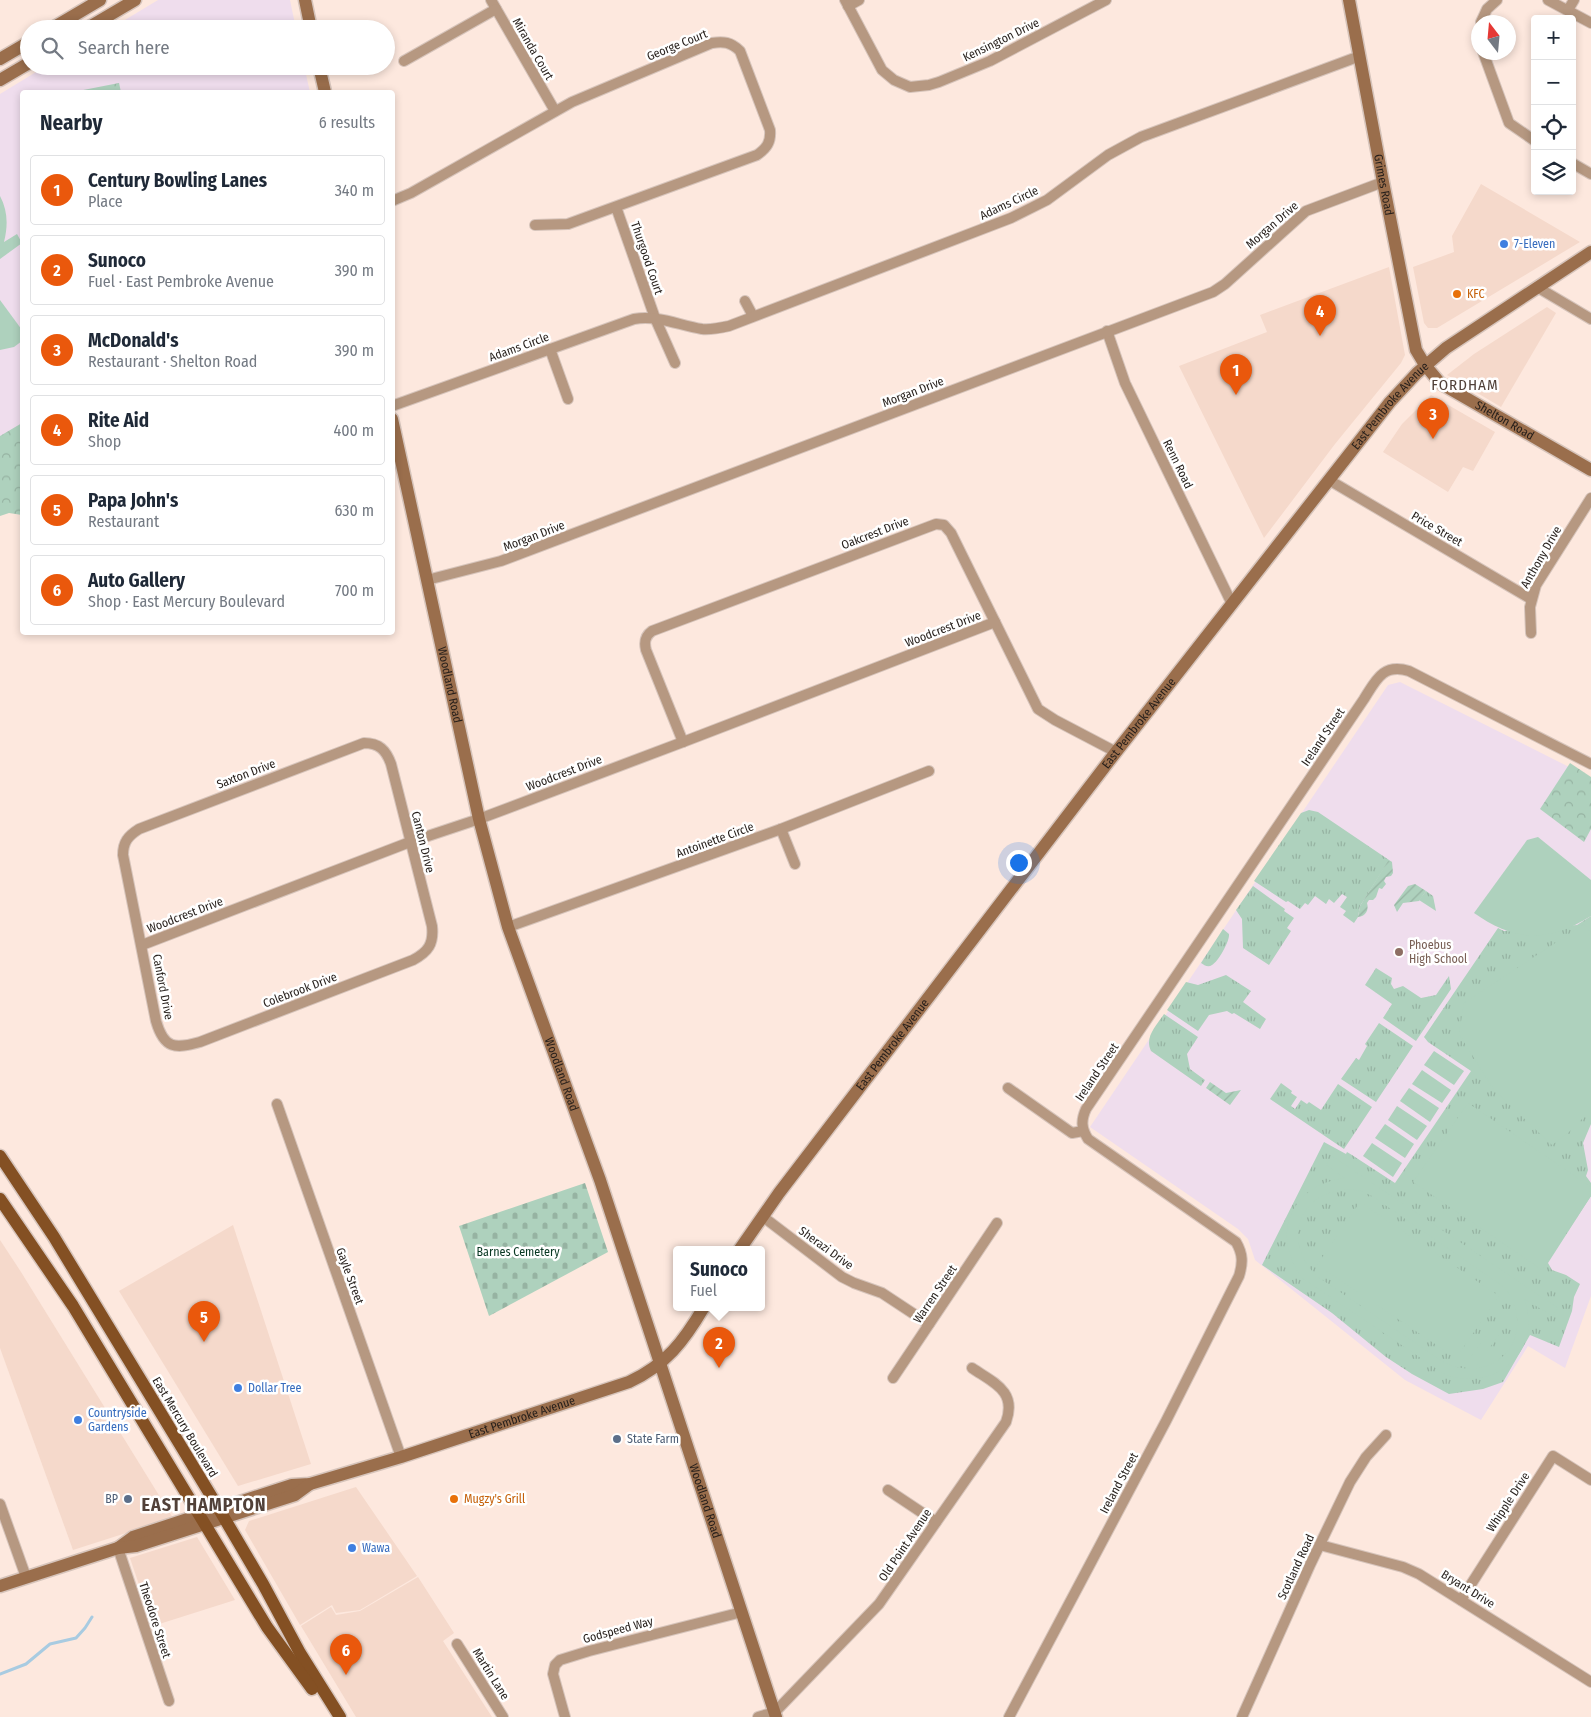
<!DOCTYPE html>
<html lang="en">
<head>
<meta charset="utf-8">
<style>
  :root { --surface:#fff; --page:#f6f6f7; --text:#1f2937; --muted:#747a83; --line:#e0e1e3; --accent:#ea580c }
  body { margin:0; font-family:"Fira Sans Condensed",sans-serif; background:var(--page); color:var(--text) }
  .controls { position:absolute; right:15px; top:15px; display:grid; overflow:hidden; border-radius:5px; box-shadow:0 2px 8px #0003 }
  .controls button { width:45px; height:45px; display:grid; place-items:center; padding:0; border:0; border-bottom:1px solid var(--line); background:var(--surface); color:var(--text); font:25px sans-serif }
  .compass { position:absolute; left:1471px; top:15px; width:45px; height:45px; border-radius:50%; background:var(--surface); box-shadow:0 2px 8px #0003; rotate:344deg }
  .you { position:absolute; left:1018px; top:862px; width:18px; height:18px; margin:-12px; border:4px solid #fff; border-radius:50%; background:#1a73e8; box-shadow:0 0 0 8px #1a73e833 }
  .badge { display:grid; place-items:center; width:32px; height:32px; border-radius:50%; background:var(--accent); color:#fff; font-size:16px; font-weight:700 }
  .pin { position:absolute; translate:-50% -41px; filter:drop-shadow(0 1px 2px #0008) }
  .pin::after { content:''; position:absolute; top:26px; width:18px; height:15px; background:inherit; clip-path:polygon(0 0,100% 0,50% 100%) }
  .popup { position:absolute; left:673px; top:1246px; width:92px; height:65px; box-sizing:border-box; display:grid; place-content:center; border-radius:5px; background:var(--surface); filter:drop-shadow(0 1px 4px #0005); font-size:16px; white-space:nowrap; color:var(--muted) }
  .popup b { font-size:19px; color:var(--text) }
  .popup::after { content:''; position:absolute; left:50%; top:100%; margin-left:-10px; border:10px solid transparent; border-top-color:var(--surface) }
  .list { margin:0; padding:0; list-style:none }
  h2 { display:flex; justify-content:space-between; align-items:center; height:65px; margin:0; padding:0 20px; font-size:21px }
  h2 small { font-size:16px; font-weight:400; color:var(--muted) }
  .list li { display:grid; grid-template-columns:32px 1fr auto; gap:15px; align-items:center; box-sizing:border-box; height:70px; margin:0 10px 10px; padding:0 10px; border:1px solid var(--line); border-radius:5px }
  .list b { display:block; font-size:19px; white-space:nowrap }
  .list p { margin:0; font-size:16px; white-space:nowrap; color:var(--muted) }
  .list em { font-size:16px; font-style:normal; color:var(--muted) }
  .icon { flex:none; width:28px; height:28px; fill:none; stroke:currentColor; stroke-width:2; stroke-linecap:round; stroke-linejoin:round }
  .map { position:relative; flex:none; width:1591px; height:1717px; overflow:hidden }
  .search { position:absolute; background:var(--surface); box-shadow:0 2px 8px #0003; left:20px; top:20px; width:375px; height:55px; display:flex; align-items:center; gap:12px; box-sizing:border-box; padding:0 18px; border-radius:28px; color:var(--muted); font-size:19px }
  .panel { position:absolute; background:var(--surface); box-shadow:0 2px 8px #0003; left:20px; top:90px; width:375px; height:545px; border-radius:5px }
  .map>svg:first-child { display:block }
  .built { fill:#f5d9cb }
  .education { fill:#efdded }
  .grass { fill:url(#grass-tufts) }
  .forest { fill:url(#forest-crowns) }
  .cemetery { fill:url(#cemetery-stones) }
  .garden { fill:url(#garden-furrows) }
  .pitch { fill:#aed1bd; fill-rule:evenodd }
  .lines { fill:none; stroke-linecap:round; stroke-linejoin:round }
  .stream { stroke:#a8cbe1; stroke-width:3 }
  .street-casing { stroke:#d6c4bb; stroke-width:12 }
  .secondary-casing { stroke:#d6c4bb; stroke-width:15 }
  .primary-casing { stroke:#d6c4bb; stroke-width:15 }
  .street { stroke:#b69881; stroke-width:10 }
  .secondary { stroke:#9a6e4c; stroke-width:12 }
  .primary { stroke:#845023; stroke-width:12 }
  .shop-dot { fill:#3f7fe0; stroke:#fff; stroke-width:2 }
  .food-dot { fill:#e8710a; stroke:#fff; stroke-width:2 }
  .education-dot { fill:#8d6e63; stroke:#fff; stroke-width:2 }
  .service-dot { fill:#5c6f8a; stroke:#fff; stroke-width:2 }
  .labels { text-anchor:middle; stroke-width:5; stroke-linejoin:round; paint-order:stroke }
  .street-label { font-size:12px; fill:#251e1a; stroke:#fff }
  .shop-label { font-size:12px; fill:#366cbe; stroke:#fff; text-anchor:start }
  .food-label { font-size:12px; fill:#c56008; stroke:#fff; text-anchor:start }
  .education-label { font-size:12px; fill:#785e54; stroke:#fff; text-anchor:start }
  .park-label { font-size:12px; fill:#093823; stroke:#fff }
  .service-label { font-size:12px; fill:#4e5e75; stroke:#fff; text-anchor:start }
  .quarter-label { font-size:15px; letter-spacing:1px; fill:#504038; stroke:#fff }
  .district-label { font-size:18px; font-weight:bold; letter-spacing:1px; fill:#504038; stroke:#fff }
</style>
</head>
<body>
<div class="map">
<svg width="1591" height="1717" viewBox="0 0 1591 1717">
  <defs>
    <pattern id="grass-tufts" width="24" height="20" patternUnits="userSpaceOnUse" patternTransform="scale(1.25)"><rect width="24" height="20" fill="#aed1bd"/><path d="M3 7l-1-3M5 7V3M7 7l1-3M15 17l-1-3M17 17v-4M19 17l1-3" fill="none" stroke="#96b3a2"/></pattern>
    <pattern id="forest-crowns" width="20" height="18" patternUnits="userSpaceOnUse" patternTransform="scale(1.25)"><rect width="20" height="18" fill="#aed1bd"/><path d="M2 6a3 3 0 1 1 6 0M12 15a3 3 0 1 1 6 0" fill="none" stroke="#96b3a2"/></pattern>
    <pattern id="cemetery-stones" width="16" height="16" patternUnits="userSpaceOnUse" patternTransform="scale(1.25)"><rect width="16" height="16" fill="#aed1bd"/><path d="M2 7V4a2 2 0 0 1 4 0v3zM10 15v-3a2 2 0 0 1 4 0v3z" fill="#96b3a2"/></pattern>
    <pattern id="garden-furrows" width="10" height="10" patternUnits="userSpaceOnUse" patternTransform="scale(1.25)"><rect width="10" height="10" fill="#aed1bd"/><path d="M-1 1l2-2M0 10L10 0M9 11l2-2" fill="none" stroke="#96b3a2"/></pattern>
  </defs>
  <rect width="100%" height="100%" fill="#fde8de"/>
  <g class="built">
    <path d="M1481,184L1580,242L1437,328H1428L1424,323L1413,267L1454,252L1452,236Z"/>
    <path d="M1389,267L1405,355L1401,363L1335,444L1264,538L1179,366L1267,332L1260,315Z"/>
    <path d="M1547,307L1556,313L1501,407L1447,375L1474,354Z"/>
    <path d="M1431,395L1495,432L1473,471L1463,467L1448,492L1383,452L1402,424Z"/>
    <path d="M233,1225L311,1464L238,1486L119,1291Z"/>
    <path d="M0,1240L21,1272L173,1518L73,1550L0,1348Z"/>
    <path d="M356,1487L417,1576L360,1610L336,1613L332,1605L300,1625L245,1530L249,1521Z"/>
    <path d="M197,1537L235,1600L153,1626L130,1558Z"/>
    <path d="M418,1577L454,1633L443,1641L492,1717H356L301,1626L331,1607L336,1615L360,1611Z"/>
  </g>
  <g class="education">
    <path d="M158,0H290L296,29H110Z"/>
    <path d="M46,66H304L310,92H22V456L0,465V94Z"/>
    <path d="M1400,682L1591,778V1296L1565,1368L1528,1346L1481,1420L1405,1380L1255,1260L1248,1239L1238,1229L1090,1127L1388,685Z"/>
  </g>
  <g class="grass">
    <path d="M1309,810L1318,812L1392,862H1388L1360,906L1358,917L1354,923L1343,915L1346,911L1340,907L1347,897L1342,894L1334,903L1329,899L1326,904L1315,896L1308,905L1305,903L1300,909L1288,901L1286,902L1254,881L1301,813Z"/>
    <path d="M1253,886L1285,909L1284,911L1294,918L1287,928L1291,931L1269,965L1243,948L1242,919L1236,910Z"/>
    <path d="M1426,891L1433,896L1436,911L1419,900Z"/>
    <path d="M1591,916V1124L1583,1143L1588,1170L1586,1176L1591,1183V1196L1548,1263L1552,1270L1566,1275L1580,1284L1574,1297L1572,1311L1559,1347L1530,1335L1503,1382L1483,1389L1449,1394L1412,1374L1386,1357L1332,1313L1262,1265L1324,1142L1346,1154L1347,1152L1352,1155L1395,1183L1471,1071L1428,1042L1424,1037L1498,928L1504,931L1577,925Z"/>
    <path d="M1223,929L1229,934C1230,941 1218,962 1212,965C1208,968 1204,965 1201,963Z"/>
    <path d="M1376,968L1392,978L1391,984L1394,989L1403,986L1421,998L1436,995L1449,976L1451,989L1416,1041L1383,1018L1392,1004L1365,985Z"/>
    <path d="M1226,975L1251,991L1243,1002L1266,1019L1260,1029L1234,1013L1232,1014L1227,1011L1209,1015L1198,1031L1167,1010L1186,982L1198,985Z"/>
    <path d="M1164,1014L1198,1037L1187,1054L1190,1069L1205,1080L1201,1086L1151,1051C1144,1037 1157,1025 1164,1014Z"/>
    <path d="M1379,1023L1413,1046L1376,1102L1341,1079L1356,1058L1359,1060L1367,1046L1365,1044Z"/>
    <path d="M1281,1083L1292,1091L1291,1093L1297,1097L1291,1106L1295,1109L1301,1100L1307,1104L1309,1102L1321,1110L1338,1084L1372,1107L1344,1149L1270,1099Z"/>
  </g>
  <g class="forest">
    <path d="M119,83L121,92H73Z"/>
    <path d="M22,423V515L9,513L0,516V436Z"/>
    <path d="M1570,763L1591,777V829L1584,842L1540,809Z"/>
  </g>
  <path class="cemetery" d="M585,1183L608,1252L489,1316L459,1226Z"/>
  <g class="garden">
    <path d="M1388,861L1392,862L1393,873L1391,876L1386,877L1384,881L1386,884L1382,889L1379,888L1376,897L1373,900H1369L1367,903C1369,910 1366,916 1358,917L1360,906Z"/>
    <path d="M1415,884L1426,891L1419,901L1403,903L1397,912L1394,905L1408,886Z"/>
    <path d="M1210,1082L1226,1093L1241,1090L1230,1105L1206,1088Z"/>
  </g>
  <g class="pitch">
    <path d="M0,196C8,211 8,226 4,242L17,234L22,243L0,259Z"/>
    <path d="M0,300L22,330V341L14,347L0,350Z"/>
    <path d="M1538,837L1591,880V916C1548,943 1515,942 1474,913L1527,840Z"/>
    <path d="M1584,924L1591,933V1110L1568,1133L1552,1145L1494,1090L1459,1034L1464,1003Z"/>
    <path d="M1434,1051L1464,1071L1454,1085L1424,1065Z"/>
    <path d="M1422,1070L1451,1090L1442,1103L1412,1084Z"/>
    <path d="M1409,1088L1439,1108L1430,1122L1400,1101Z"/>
    <path d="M1468,1103L1591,1187V1196L1542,1270L1413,1182Z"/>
    <path d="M1397,1106L1427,1126L1417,1140L1388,1120Z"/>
    <path d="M1385,1124L1414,1144L1405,1158L1375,1138Z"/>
    <path d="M1372,1143L1402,1163L1393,1177L1363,1156Z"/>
    <path d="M1332,1156L1558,1308L1553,1316L1524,1299C1544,1351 1496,1392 1446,1375L1302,1278C1270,1234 1291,1185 1345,1178L1326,1165ZM1347,1189L1361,1191L1372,1196L1504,1287C1540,1334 1497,1386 1445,1363L1318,1277C1293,1255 1289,1216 1320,1197C1328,1192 1338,1191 1347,1189Z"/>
    <path d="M1360,1202L1499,1296L1456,1358L1317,1265Z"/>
    <path d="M1499,1318L1507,1324L1477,1365L1469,1359Z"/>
  </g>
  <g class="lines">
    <path class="stream" d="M0,1674L26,1664L50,1644L76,1638L85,1628L92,1617"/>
    <g class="street-casing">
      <g id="street">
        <path d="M491,0L555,111"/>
        <path d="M845,0L882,70L894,80L910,87L929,85L939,82L990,61L1106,0"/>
        <path d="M1548,0L1591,23"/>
        <path d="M848,6L859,0"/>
        <path d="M1568,10L1574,0"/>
        <path d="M1481,22L1487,9L1497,0"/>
        <path d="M1483,52L1509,123L1535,141"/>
        <path d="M404,61L496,9"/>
        <path d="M1572,163L1591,174"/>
        <path d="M392,201L411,193L572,102L712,43C723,41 731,42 740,51L770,130C771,142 767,148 757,155L568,224L535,225"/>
        <path d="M616,207L655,318L675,363"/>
        <path d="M1537,287L1591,319"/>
        <path d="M745,301L753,316"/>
        <path d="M1107,331L1125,383L1232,604"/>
        <path d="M550,349L568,399"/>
        <path d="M392,406L634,319C658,315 678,325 702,329C711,330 720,328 729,326L1011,218L1047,200L1108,155L1141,137L1360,56"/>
        <path d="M1329,480L1531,599"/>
        <path d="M427,580L501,561L1213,292L1225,284L1306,211L1383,182"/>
        <path d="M1531,633L1530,607L1536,585L1591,498"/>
        <path d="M683,742L646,650C644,642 645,636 652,631L936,524L944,525L951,533L1038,709L1055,720L1116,752"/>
        <path d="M364,743C379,743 386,750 391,764L432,926C434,944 428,952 413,960L200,1042C175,1049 164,1049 156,1021L123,855C123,842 128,836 139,829Z"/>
        <path d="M781,829L795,864"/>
        <path d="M508,927L781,829L929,771"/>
        <path d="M142,945L410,842L479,819L683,742L995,622"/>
        <path d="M1008,1088L1072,1133L1083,1131"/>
        <path d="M277,1104L401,1457"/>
        <path d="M762,1216L842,1277L854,1283L882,1293L929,1324"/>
        <path d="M893,1378L997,1223"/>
        <path d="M888,1490L936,1522"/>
        <path d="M0,1504L26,1577"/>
        <path d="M1320,1545L1403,1567L1419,1574L1591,1682"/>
        <path d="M118,1548L169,1701"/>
        <path d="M1461,1600L1553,1456L1591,1480"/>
        <path d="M457,1644L503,1717"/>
        <path d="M565,1717L553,1674L555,1665L560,1660L589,1651L742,1612"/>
        <path d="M758,1717L775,1712L879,1604L1006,1422C1017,1391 994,1383 972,1368"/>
        <path d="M1009,1717L1166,1421L1239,1276C1243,1263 1243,1254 1236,1242L1088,1139C1081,1128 1081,1120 1086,1109L1364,699C1376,680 1383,663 1409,671L1591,764"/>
        <path d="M1242,1717L1310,1565L1350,1482L1366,1457L1386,1435"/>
      </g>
    </g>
    <g class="secondary-casing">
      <g id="secondary">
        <path d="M305,0L311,29"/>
        <path id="s1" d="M1349,0L1383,182L1416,350L1425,365L1440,383L1591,470"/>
        <path d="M51,29L100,0"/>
        <path d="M86,29L135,0"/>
        <path d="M0,59L29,42"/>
        <path d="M319,66L325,92"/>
        <path d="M0,80L29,63"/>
        <path id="s2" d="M392,419L479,819L508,927L600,1180L776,1717"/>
        <path id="s3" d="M740,1249L779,1193L1116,752L1390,402L1417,373L1446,348L1591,252"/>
        <path id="s4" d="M118,1548L133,1537L227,1506L292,1485L310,1484L401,1457L629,1382C666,1365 684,1341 704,1307"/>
        <path d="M0,1586L118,1548L136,1546L295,1495L310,1484"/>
      </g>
    </g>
    <g class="primary-casing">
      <g id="primary">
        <path d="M0,1156L54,1237L213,1499L263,1584L300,1653L340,1717"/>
        <path d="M0,1199L73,1306L267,1627L312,1689"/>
      </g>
    </g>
    <use href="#street" class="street"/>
    <use href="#secondary" class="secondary"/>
    <use href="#primary" class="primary"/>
  </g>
  <g class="shop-dot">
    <circle cx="1504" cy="244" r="5"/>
    <circle cx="238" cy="1388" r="5"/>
    <circle cx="78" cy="1420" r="5"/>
    <circle cx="352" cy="1548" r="5"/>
  </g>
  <g class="food-dot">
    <circle cx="1457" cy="294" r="5"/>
    <circle cx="454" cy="1499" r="5"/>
  </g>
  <circle class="education-dot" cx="1399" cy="952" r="5"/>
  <g class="service-dot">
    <circle cx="617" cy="1439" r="5"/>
    <circle cx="128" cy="1499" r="5"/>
  </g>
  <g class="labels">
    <g class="street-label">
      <text transform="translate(1001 40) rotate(-26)" y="4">Kensington Drive</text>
      <text transform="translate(677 45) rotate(-22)" y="4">George Court</text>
      <text transform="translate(533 49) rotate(60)" y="4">Miranda Court</text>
      <text dy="4" stroke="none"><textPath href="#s1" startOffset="188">Grimes Road</textPath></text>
      <text transform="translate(1009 203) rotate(-25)" y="4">Adams Circle</text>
      <text transform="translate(1272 225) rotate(-41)" y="4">Morgan Drive</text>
      <text transform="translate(647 258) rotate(71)" y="4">Thurgood Court</text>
      <text transform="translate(519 347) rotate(-20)" y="4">Adams Circle</text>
      <text transform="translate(913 392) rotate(-21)" y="4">Morgan Drive</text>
      <text dy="4" stroke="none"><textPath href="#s3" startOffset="1065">East Pembroke Avenue</textPath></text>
      <text dy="4" stroke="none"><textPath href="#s1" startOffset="472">Shelton Road</textPath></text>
      <text transform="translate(1178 464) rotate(64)" y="4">Renn Road</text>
      <text transform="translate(1437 529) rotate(30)" y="4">Price Street</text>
      <text transform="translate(875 533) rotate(-21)" y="4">Oakcrest Drive</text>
      <text transform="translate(534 536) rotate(-21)" y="4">Morgan Drive</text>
      <text transform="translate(1541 557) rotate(-60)" y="4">Anthony Drive</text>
      <text transform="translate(943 629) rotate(-21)" y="4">Woodcrest Drive</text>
      <text dy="4" stroke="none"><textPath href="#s2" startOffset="272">Woodland Road</textPath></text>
      <text dy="4" stroke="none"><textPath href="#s3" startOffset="660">East Pembroke Avenue</textPath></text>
      <text transform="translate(1323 737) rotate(-56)" y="4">Ireland Street</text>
      <text transform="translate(564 773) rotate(-21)" y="4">Woodcrest Drive</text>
      <text transform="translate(246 774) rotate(-21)" y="4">Saxton Drive</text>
      <text transform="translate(715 840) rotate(-20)" y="4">Antoinette Circle</text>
      <text transform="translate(423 842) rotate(76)" y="4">Canton Drive</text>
      <text transform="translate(185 915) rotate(-21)" y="4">Woodcrest Drive</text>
      <text transform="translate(163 987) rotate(79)" y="4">Canford Drive</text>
      <text transform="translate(300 990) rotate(-21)" y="4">Colebrook Drive</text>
      <text dy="4" stroke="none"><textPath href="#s3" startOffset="255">East Pembroke Avenue</textPath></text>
      <text transform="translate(1097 1072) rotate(-56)" y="4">Ireland Street</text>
      <text dy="4" stroke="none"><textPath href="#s2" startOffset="678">Woodland Road</textPath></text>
      <text transform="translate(826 1248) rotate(36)" y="4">Sherazi Drive</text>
      <text transform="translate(350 1276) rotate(70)" y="4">Gayle Street</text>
      <text transform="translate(935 1294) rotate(-56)" y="4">Warren Street</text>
      <text dy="4" stroke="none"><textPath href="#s4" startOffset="426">East Pembroke Avenue</textPath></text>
      <text transform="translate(185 1427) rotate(59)" y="4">East Mercury Boulevard</text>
      <text transform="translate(1119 1483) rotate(-62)" y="4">Ireland Street</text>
      <text dy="4" stroke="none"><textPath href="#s2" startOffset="1128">Woodland Road</textPath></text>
      <text transform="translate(1508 1502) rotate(-57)" y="4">Whipple Drive</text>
      <text transform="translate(905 1545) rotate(-56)" y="4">Old Point Avenue</text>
      <text transform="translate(1296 1567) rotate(-65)" y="4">Scotland Road</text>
      <text transform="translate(1468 1589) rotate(32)" y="4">Bryant Drive</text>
      <text transform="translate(155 1620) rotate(72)" y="4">Theodore Street</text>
      <text transform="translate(618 1630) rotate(-15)" y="4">Godspeed Way</text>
      <text transform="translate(491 1674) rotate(58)" y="4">Martin Lane</text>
    </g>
    <g class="shop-label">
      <text x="1514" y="248">7-Eleven</text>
      <text x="248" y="1392">Dollar Tree</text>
      <text x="88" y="1417">Countryside<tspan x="88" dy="14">Gardens</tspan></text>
      <text x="362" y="1552">Wawa</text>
    </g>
    <g class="food-label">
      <text x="1467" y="298">KFC</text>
      <text x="464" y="1503">Mugzy's Grill</text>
    </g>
    <g class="education-label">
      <text x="1409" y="949">Phoebus<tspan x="1409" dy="14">High School</tspan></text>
    </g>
    <g class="park-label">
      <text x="518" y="1256">Barnes Cemetery</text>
    </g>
    <g class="service-label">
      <text x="627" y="1443">State Farm</text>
      <text x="118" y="1503" text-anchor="end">BP</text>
    </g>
    <g class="quarter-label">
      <text x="1465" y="390">FORDHAM</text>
    </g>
    <g class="district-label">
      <text x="204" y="1511">EAST HAMPTON</text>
    </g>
  </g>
</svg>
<div class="controls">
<button>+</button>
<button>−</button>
<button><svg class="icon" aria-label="locate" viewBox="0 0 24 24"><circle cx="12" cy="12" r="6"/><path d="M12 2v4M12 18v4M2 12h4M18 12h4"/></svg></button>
<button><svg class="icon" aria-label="layers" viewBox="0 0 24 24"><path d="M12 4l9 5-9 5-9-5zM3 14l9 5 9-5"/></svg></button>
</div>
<svg class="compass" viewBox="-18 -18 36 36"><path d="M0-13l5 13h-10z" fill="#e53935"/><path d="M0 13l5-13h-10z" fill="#747a83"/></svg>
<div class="you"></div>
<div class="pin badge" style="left:1236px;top:395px">1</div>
<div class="pin badge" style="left:719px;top:1368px">2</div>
<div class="popup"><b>Sunoco</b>Fuel</div>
<div class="pin badge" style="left:1433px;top:439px">3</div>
<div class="pin badge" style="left:1320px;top:336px">4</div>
<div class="pin badge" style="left:204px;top:1342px">5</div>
<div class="pin badge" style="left:346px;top:1675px">6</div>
<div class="search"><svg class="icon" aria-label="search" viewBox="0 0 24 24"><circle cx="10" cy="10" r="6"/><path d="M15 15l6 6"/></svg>Search here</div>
<section class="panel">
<h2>Nearby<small>6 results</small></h2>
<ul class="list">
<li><span class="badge">1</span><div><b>Century Bowling Lanes</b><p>Place</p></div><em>340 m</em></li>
<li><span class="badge">2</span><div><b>Sunoco</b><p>Fuel · East Pembroke Avenue</p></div><em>390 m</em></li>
<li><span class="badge">3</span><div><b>McDonald's</b><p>Restaurant · Shelton Road</p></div><em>390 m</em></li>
<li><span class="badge">4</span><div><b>Rite Aid</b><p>Shop</p></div><em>400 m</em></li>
<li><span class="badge">5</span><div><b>Papa John's</b><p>Restaurant</p></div><em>630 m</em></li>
<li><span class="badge">6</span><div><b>Auto Gallery</b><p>Shop · East Mercury Boulevard</p></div><em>700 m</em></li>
</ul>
</section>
</div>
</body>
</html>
